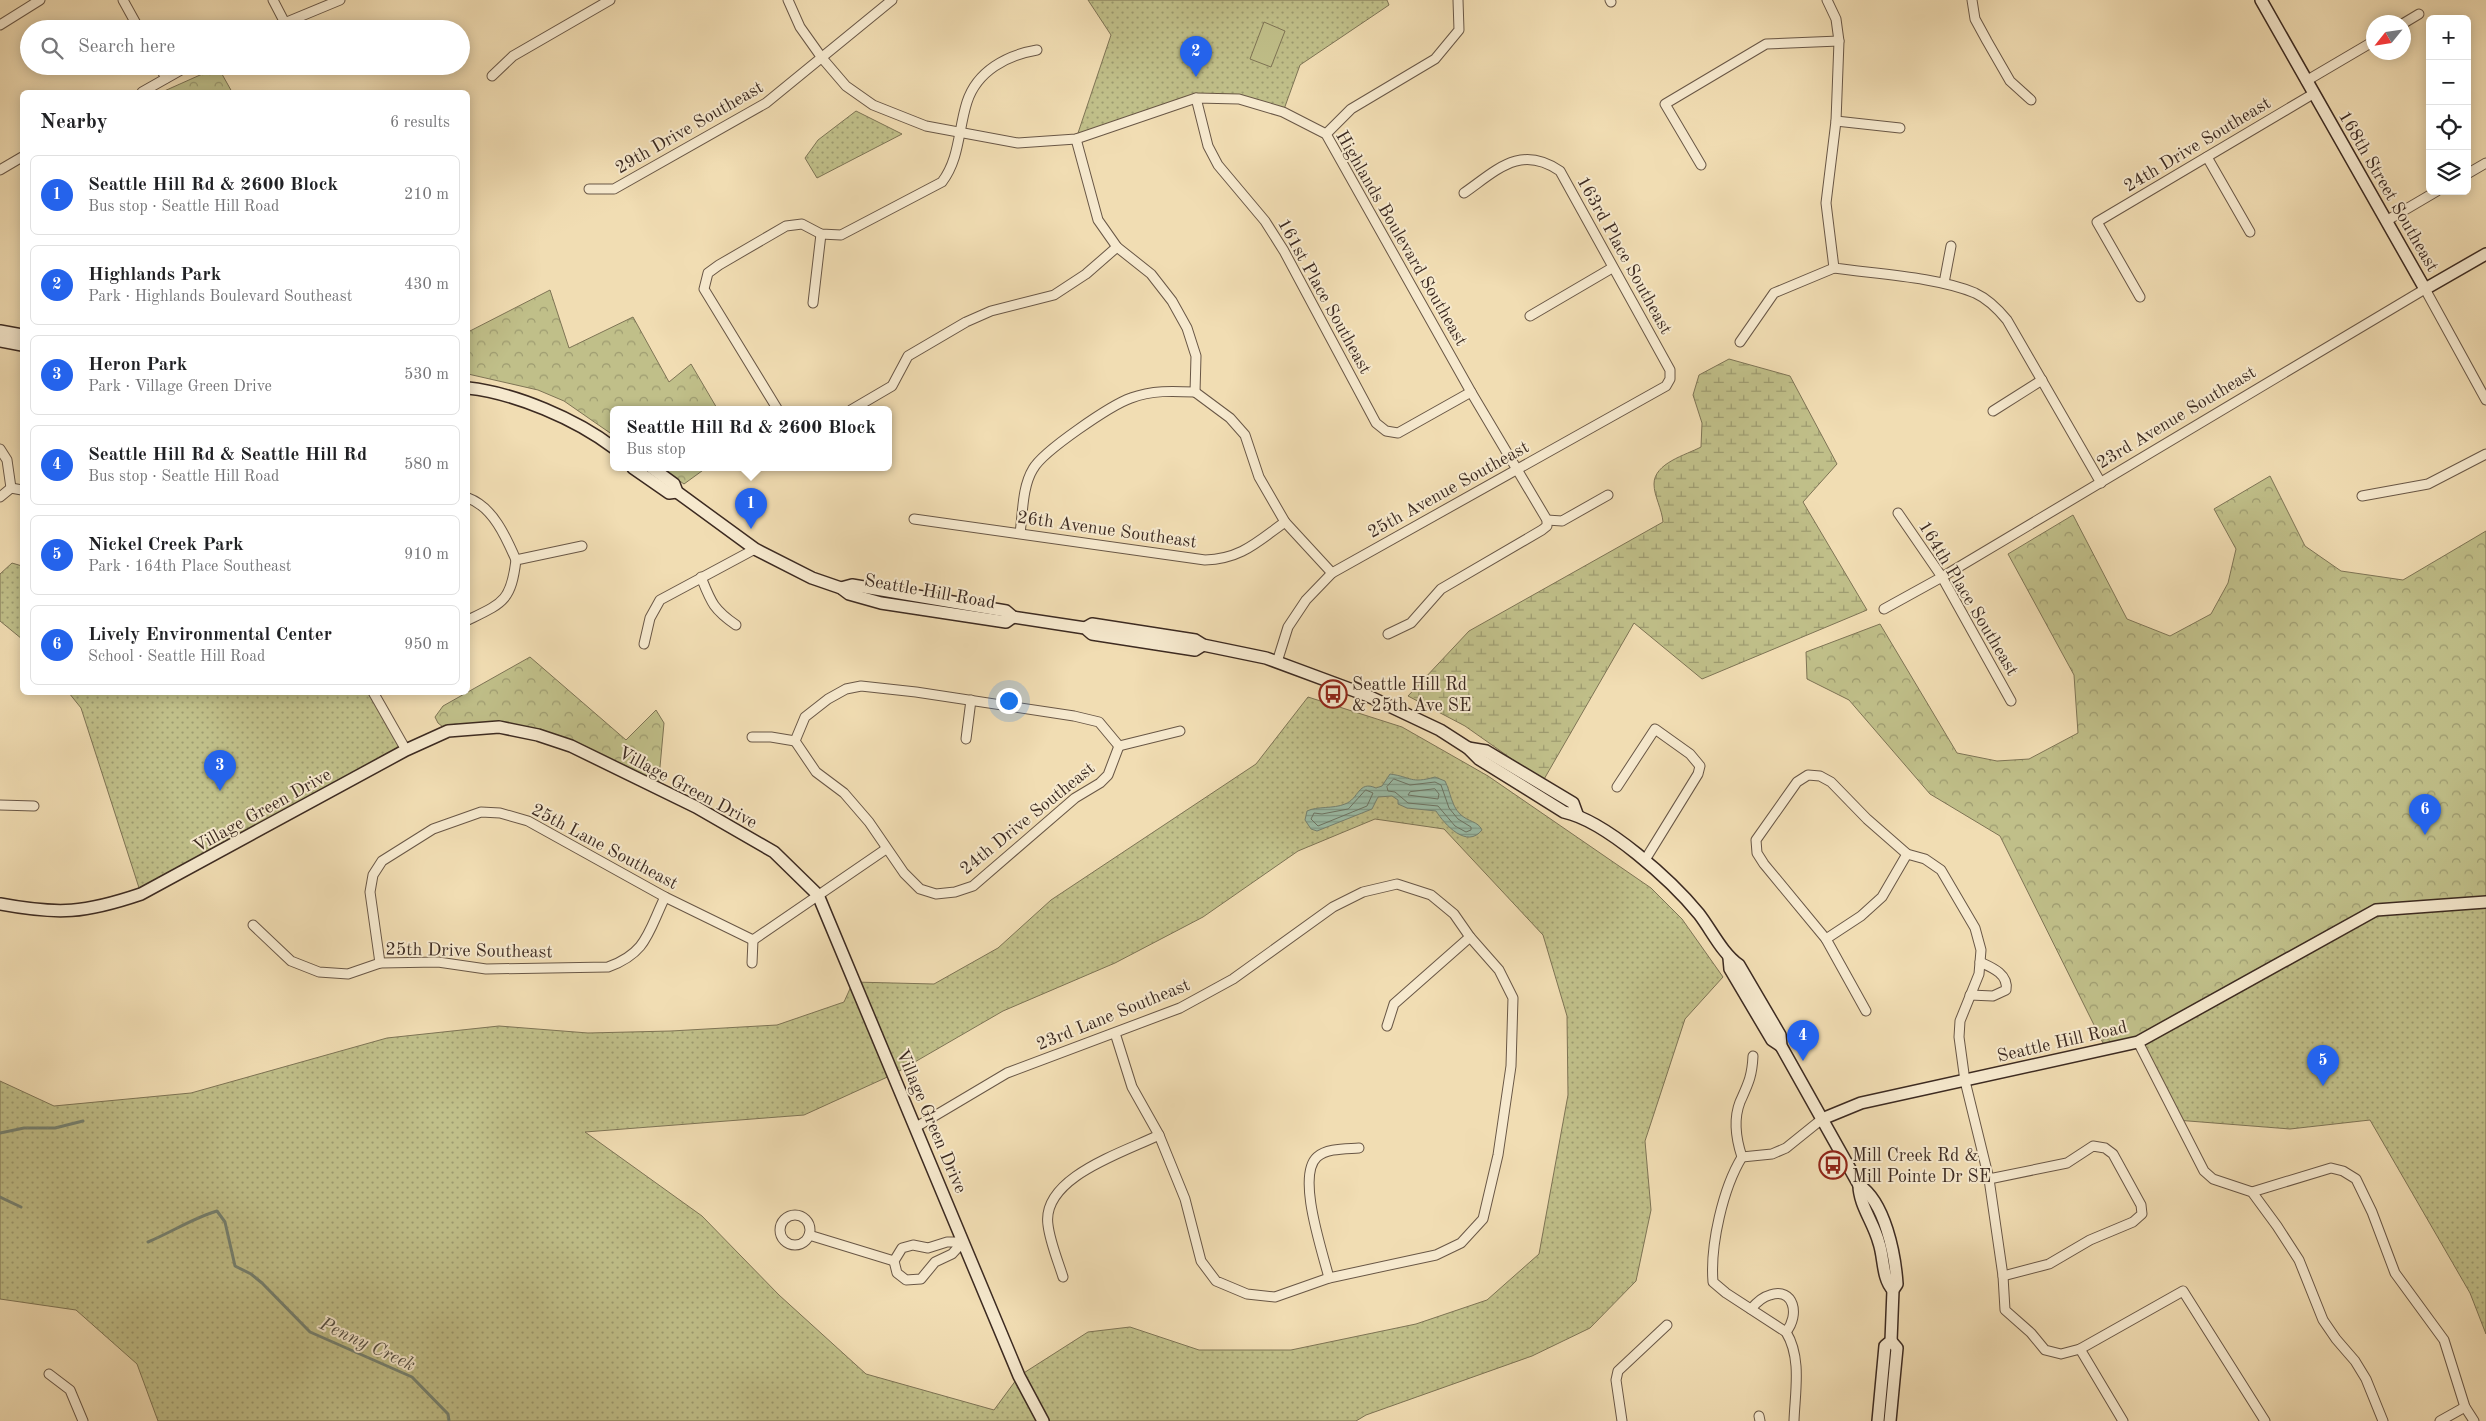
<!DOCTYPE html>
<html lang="en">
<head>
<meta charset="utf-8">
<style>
  :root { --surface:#fff; --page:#f2f2f2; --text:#202124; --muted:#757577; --line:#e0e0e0; --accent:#2563eb }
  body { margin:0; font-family:"Old Standard TT",serif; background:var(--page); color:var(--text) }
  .controls { position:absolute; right:15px; top:15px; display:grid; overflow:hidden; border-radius:8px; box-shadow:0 2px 12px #0003 }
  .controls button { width:45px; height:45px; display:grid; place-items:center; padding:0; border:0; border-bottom:1px solid var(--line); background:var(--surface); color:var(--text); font:25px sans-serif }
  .compass { position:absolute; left:2366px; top:15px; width:45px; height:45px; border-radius:50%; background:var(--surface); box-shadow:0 2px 12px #0003; rotate:240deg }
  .you { position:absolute; left:1008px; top:700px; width:18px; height:18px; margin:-12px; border:4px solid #fff; border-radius:50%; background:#1a73e8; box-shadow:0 0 0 8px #1a73e833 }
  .badge { display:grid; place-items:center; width:32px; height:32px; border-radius:50%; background:var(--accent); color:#fff; font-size:16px; font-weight:700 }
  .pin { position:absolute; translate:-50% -41px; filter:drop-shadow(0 1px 2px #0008) }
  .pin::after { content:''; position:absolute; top:26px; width:18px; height:15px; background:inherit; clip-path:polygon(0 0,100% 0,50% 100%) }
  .popup { position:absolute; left:610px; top:406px; width:282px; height:65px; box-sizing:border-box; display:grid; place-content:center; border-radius:8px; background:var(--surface); filter:drop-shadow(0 1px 4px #0005); font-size:16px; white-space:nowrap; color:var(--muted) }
  .popup b { font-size:19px; color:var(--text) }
  .popup::after { content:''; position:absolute; left:50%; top:100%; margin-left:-10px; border:10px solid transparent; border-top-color:var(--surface) }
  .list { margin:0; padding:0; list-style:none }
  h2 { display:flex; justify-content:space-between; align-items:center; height:65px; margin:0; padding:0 20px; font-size:21px }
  h2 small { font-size:16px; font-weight:400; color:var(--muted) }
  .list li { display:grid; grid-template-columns:32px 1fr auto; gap:15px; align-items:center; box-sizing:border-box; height:80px; margin:0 10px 10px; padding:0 10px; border:1px solid var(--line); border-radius:8px }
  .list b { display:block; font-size:19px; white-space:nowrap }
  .list p { margin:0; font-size:16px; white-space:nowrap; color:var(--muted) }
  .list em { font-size:16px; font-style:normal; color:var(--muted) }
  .icon { flex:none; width:28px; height:28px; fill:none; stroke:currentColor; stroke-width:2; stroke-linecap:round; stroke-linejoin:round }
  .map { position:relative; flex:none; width:2486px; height:1421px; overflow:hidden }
  .search { position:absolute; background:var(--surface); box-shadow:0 2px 12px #0003; left:20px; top:20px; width:450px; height:55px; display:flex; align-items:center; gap:12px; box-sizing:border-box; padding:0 18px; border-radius:28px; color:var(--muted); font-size:19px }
  .panel { position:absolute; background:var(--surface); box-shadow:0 2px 12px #0003; left:20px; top:90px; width:450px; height:605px; border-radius:8px }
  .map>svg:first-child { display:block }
  .green { fill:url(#green-dots); stroke:#7e7455; fill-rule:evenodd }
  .forest { fill:url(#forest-crowns); stroke:#7e7455 }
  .wetland { fill:url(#wetland-marsh); stroke:#7e7455 }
  .pitch { fill:#c0bf89; stroke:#7e7455 }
  .water { fill:url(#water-rules); stroke:#758272 }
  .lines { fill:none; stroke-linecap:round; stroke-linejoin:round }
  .shore { stroke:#6c7464; stroke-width:1 }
  .stream { stroke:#758272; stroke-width:3 }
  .street-casing { stroke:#695746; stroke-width:11 }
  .secondary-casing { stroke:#3c2a21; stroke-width:14 }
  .street { stroke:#f6e9ce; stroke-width:9 }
  .secondary { stroke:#f6e9ce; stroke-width:11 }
  .labels { text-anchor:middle; stroke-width:4; stroke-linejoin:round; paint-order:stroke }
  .street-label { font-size:18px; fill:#3c2a21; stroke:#f6e9ce }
  .poi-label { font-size:18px; fill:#3c2a21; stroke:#f6e9ce; text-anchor:start }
  .water-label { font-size:19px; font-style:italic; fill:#544f43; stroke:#f6e9ce }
</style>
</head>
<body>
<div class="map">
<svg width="2486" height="1421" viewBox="0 0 2486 1421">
  <defs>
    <pattern id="green-dots" width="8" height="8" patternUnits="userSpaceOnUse" patternTransform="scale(1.25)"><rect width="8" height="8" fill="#c0bf89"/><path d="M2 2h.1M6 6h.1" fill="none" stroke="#9d9b70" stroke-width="1.8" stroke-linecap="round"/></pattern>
    <pattern id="forest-crowns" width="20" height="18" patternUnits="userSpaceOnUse" patternTransform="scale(1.25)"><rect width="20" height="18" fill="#c0bf89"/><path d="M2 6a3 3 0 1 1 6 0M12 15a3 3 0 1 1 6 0" fill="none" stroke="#9d9b70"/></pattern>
    <pattern id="wetland-marsh" width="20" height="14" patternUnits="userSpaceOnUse" patternTransform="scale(1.25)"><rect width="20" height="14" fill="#c0bf89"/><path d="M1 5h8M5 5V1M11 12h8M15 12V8" fill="none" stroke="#9d9b70"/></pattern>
    <pattern id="water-rules" width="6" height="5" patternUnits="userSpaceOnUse" patternTransform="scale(1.25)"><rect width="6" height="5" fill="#9bbda8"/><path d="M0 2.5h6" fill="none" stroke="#809a88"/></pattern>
  </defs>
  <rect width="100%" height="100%" fill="#f1ddb3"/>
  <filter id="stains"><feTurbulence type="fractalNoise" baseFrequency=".004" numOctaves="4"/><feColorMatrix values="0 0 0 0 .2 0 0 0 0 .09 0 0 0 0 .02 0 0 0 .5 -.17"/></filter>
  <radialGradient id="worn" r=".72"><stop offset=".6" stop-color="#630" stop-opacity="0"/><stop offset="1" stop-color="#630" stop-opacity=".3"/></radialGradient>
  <g class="green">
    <path d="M1088,0H1387L1389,5L1300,65L1283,112L1239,99L1196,98L1076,139L1111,35Z"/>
    <path d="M856,111L902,134L817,178L805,158L818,140Z"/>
    <path d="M12,563L22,566V639L0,621V574Z"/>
    <path d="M69,693H373L406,750L141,894L81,708Z"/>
    <path d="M1308,697L1402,727L1488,776L1651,888L1682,919L1723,977L1685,1019L1645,1141L1651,1210L1636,1281L1590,1328L1532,1356L1366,1415L1356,1421H158L137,1364L76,1310L0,1299V1081L54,1106L191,1093L387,1038L499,1026L588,1033L671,1031L777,1025L844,1002L853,982L934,984L998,948L1051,900L1256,764ZM1375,819L1444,829L1543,935L1567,1016L1568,1095L1539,1254L1487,1300L1416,1324L1291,1350H1199L1130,1327L1088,1332L1019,1376L994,1410L866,1374L779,1295L702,1216L585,1132L804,1115L894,1074L1003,1011L1115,963L1203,917L1298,851Z"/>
    <path d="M2486,902V1334L2470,1293L2370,1120L2290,1129L2176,1120L2138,1042L2376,910Z"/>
  </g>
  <g class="forest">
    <path d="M218,67L232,92H162Z"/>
    <path d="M550,290L569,348L633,317L669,382L691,364L718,410H614L613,435L564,401L538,390L468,374V332Z"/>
    <path d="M661,468H706L684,484Z"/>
    <path d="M2270,476L2305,546L2341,571L2403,580L2486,531V902L2376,910L2138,1042L2106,1049L2000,836L1930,794L1849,700L1807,679L1806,652L1880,624L1957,753L1997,761L2029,759L2078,733L2074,675L2008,554L2073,515L2127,619L2170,636L2211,614L2228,583L2236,549L2214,509Z"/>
    <path d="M530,657L626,740L656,710L664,723L658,789L571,746L499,727L448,731L438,723L435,717L443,706Z"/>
  </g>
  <path class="wetland" d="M1729,359L1790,376L1837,464L1803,502L1867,610L1702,679L1634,623L1543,781L1465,726L1408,696L1469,631L1663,522C1662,509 1654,496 1654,484C1654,463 1686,455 1701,447L1702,423L1693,395L1699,375Z"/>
  <path class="pitch" d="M1264,22L1285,31L1271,67L1250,59Z"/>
  <path class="water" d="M1390,774C1412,777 1410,784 1435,777L1445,781C1451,793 1451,805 1460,814C1468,822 1478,821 1482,830C1467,849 1445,825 1436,811L1407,808L1398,804V800L1392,796L1378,797L1372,809L1317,831L1311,829L1305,820L1307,811C1317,806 1333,809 1345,804C1359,799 1358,780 1376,788L1382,786Z"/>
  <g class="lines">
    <g class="shore">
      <path d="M1394,779L1410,785L1435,782L1441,785L1449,808L1458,819L1471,827V830L1466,832L1455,826L1438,806L1408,803L1395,792L1388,791L1387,787Z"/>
      <path d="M1435,789L1439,794L1438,799L1408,795L1410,792Z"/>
      <path d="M1366,790L1373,793L1367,806L1318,826L1311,819L1314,813L1322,814L1348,809Z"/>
    </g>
    <g class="stream">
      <path d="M0,1133L24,1128H55L83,1121"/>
      <path d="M0,1197L21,1207"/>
      <path d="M148,1242C172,1232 193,1218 217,1211L225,1222L235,1266L251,1274L262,1283L310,1332L412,1377L448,1414L449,1421"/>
    </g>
    <g class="street-casing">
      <g id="street">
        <path d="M123,0L139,29"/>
        <path d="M273,0L285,23"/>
        <path d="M788,0L800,27L822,58L846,86L873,105L926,126L1018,143L1076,139L1196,98L1239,99L1283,112L1326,134L1471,392L1547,520V526L1542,530L1441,589L1411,623L1388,634"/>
        <path d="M1610,0L1611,2"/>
        <path d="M1827,0L1836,19L1839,41L1836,121L1826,203L1834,268C1875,274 1938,277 1975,293C1988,299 1998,309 2007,320L2101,483"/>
        <path d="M1972,0L1975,19L1987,41L2010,81L2031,100"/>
        <path d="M2404,23L2419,14"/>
        <path d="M0,25L40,0"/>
        <path d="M270,29L340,0"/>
        <path d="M159,66L166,78"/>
        <path d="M492,76L513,56L610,0"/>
        <path d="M2306,81L2374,41"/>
        <path d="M142,92L188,66"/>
        <path d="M1196,98L1208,146L1218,165L1265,221L1284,251L1376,423L1386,431L1398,433L1471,392"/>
        <path d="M1836,121L1900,128"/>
        <path d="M1326,134L1351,109L1435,59L1459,30L1458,0"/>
        <path d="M1076,139L1098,220L1117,247L1151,274L1172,301L1187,328L1196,356L1195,392"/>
        <path d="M2207,157L2250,232"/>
        <path d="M1701,165L1665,104L1766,44L1839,41"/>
        <path d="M0,170L22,157"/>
        <path d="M2467,174L2486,163"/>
        <path d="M589,189H614L766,103L892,0"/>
        <path d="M2386,221L2437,191"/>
        <path d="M1944,283L1951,246"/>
        <path d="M2140,297L2097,222L2313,94"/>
        <path d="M813,303L821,234"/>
        <path d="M1530,316L1612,268"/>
        <path d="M1740,342L1774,293L1834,268"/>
        <path d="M1195,392L1230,418L1245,435L1259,477L1285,522L1332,573"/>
        <path d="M778,410L704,289L708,273L719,265L786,226L802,224L821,234L841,235L942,182C960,158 958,130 967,102C977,71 1007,55 1037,50"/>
        <path d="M851,410L892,386L908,356L966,322L991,311L1054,295L1086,274L1117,247"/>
        <path d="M1993,411L2042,380"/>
        <path d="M0,449L7,460L11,488"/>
        <path d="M11,488L22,490"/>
        <path d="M2362,496L2428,484L2486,454"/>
        <path d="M0,497L11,488"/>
        <path d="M468,498C493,507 506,537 516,560"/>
        <path d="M1898,513L1942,577L2011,701"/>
        <path d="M914,519L1205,560C1241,559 1257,542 1285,522"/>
        <path d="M1547,520L1562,521L1608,495"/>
        <path d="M1020,533C1023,513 1022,487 1033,469C1043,451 1111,405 1131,398C1152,390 1173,391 1195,392"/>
        <path d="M701,577C711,602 713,609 736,625"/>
        <path d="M1884,609L1942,577L2425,289L2486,400"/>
        <path d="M468,620C503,603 511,601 516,560L582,546"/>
        <path d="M644,644L650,618L660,600L755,549"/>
        <path d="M1277,662L1288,627L1306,600L1332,573L1666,386L1670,379V370L1560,171C1520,144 1497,170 1464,193"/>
        <path d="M373,692L406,750"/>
        <path d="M752,737H771L795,741"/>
        <path d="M966,739L971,700"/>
        <path d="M795,741L816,772L844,793L869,822L904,873L920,889L936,894L955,892L973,886L1075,798L1100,783L1108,775L1119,746"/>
        <path d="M795,741L805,717L828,699L846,689L861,686L916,692L1074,716L1099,722L1119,746"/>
        <path d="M1119,746L1180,731"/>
        <path d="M1617,787L1655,729L1690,754L1700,766L1698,774L1645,860"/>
        <path d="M0,805L34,806"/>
        <path d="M253,925L291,961L319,972L348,974L380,963L438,962L486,969L608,967C647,953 648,932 665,897"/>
        <path d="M1826,939L1861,916L1882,897L1907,854"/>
        <path d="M380,963L370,892L373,875L382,861L433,829L481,812L500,813L528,821L665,897L753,940L886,849"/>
        <path d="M752,963L753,940"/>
        <path d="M1970,995L1993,996L2006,990C2009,974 1991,967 1980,962"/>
        <path d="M1866,1011L1826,939L1764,864L1757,853L1756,840L1797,782L1808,775L1820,776L1831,782L1867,819L1907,854L1925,859L1941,870L1975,928L1981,950L1979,974L1960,1021L1959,1037L1965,1081L1989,1179L2003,1276L2005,1310L2031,1333L2045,1350L2061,1354L2080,1349L2123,1421"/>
        <path d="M1387,1026L1394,1004L1470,937"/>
        <path d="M2138,1042L2204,1171L2213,1179L2252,1192L2277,1226L2299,1260L2323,1320L2336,1339L2355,1361L2366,1379L2383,1421"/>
        <path d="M916,1127L1007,1073L1180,1008L1233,979L1333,907L1363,892L1397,884L1431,895L1454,914L1470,937L1499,970L1513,998L1511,1066L1498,1155L1483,1219L1461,1243L1436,1255L1329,1278L1275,1297L1247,1294L1216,1281L1201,1261L1185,1199L1159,1135L1132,1087L1115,1033"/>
        <path d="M1742,1157C1723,1188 1710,1245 1713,1282L1726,1293L1786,1332C1802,1358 1795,1392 1794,1421"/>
        <path d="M1742,1157C1736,1139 1733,1120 1740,1102C1748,1084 1752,1077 1753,1056"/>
        <path d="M1742,1157L1772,1154L1786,1148L1822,1119"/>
        <path d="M1989,1179L2067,1163L2093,1146L2105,1148L2113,1154L2141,1205L2142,1214L2133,1222L2090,1240L2049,1264L2003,1276"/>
        <path d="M2252,1192L2331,1168L2343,1171L2356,1179L2372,1212L2395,1273L2444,1340L2465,1407L2474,1421"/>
        <circle cx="795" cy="1230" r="15"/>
        <path d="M809,1235L894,1261"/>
        <path d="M947,1242H963L952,1254L935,1262L921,1279L906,1280L897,1273L894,1261L902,1248L913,1245L928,1248Z"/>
        <path d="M1063,1277C1058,1261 1050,1242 1048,1225C1041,1177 1125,1152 1159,1135"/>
        <path d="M1329,1278C1323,1253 1296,1176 1317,1157C1327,1148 1346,1149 1359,1148"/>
        <path d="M1751,1309C1756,1303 1762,1297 1770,1295C1794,1287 1800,1315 1786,1332"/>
        <path d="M2080,1349L2183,1291L2265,1421"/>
        <path d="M49,1374L70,1390L83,1421"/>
        <path d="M1759,1416L1760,1421"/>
        <path d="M1622,1421L1616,1380L1618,1371L1667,1325"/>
        <path d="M2440,1421L2465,1407"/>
      </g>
    </g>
    <g class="secondary-casing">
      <g id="secondary">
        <path d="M2261,0L2425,289L2486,254"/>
        <path d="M0,331L22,335"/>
        <path d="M0,341L22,345"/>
        <path d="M468,388C515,393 576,419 614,448"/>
        <path d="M633,468L669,493L677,492"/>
        <path d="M652,468L674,484L677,492L755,549L812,578L841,588L849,594L881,603L1006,622L1013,617"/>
        <path d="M841,588L852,585L1006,611L1013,617L1085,628L1092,634L1195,650L1203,645"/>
        <path d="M1085,628L1092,624L1195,640L1203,645L1266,658L1366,695L1440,730L1468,748L1479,759L1564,812C1606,821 1672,881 1699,914C1712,931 1722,953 1739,965L1780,1035L1781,1046L1859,1185C1885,1202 1895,1254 1897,1284L1893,1290L1891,1341L1885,1346L1878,1421"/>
        <path d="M1468,748L1486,751L1573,803L1577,814"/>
        <path d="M0,904C59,915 85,913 141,894L406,750L448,731L499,727L538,735L571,746L696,807L774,852L818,895L1019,1376L1043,1421"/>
        <path d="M1729,958L1730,969L1772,1040L1781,1046"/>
        <path d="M1822,1119L1861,1103L2138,1042L2376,910L2486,902"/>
        <path d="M1859,1185C1859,1205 1874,1223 1879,1243C1884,1257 1882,1279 1893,1290"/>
        <path d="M1890,1421L1897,1348L1891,1341"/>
      </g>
    </g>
    <use href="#street" class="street"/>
    <use href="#secondary" class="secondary"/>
  </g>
  <defs>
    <g id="bus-ring" transform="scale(1.4375)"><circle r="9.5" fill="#f6e9ce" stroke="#8f2418" stroke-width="1.5"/><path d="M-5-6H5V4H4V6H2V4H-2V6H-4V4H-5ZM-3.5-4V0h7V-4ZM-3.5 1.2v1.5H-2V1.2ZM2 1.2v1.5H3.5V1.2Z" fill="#8f2418"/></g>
  </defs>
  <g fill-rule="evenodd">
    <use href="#bus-ring" x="1333" y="694"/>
    <use href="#bus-ring" x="1833" y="1165"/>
  </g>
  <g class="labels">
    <g class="street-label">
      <text transform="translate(689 127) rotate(-30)" y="6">29th Drive Southeast</text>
      <text transform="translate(2197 144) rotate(-31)" y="6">24th Drive Southeast</text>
      <text transform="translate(2389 191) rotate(60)" y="6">168th Street Southeast</text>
      <text transform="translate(1402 238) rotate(60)" y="6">Highlands Boulevard Southeast</text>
      <text transform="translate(1625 255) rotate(61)" y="6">163rd Place Southeast</text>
      <text transform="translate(1325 296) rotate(61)" y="6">161st Place Southeast</text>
      <text transform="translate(2176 417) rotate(-31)" y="6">23rd Avenue Southeast</text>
      <text transform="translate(1448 489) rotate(-29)" y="6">25th Avenue Southeast</text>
      <text transform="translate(1107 529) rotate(8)" y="6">26th Avenue Southeast</text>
      <text transform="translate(930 591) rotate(10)" y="6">Seattle Hill Road</text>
      <text transform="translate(1969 598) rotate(59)" y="6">164th Place Southeast</text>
      <text transform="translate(688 787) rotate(28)" y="6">Village Green Drive</text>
      <text transform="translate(262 810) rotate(-29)" y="6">Village Green Drive</text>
      <text transform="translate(1027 818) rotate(-39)" y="6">24th Drive Southeast</text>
      <text transform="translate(605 846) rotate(28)" y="6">25th Lane Southeast</text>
      <text transform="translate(469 950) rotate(1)" y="6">25th Drive Southeast</text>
      <text transform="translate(1113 1014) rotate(-22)" y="6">23rd Lane Southeast</text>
      <text transform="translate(2062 1041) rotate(-13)" y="6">Seattle Hill Road</text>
      <text transform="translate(932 1121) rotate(67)" y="6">Village Green Drive</text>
    </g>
    <g class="poi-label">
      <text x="1352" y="690">Seattle Hill Rd<tspan x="1352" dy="21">&amp; 25th Ave SE</tspan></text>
      <text x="1852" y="1161">Mill Creek Rd &amp;<tspan x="1852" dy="21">Mill Pointe Dr SE</tspan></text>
    </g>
    <g class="water-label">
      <text transform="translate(368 1343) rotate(25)" y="7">Penny Creek</text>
    </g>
  </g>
  <rect width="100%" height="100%" filter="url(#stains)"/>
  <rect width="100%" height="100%" fill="url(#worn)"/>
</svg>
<div class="controls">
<button>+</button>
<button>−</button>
<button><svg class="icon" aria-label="locate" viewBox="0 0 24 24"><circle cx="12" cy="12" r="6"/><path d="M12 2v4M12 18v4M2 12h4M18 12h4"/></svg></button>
<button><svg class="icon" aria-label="layers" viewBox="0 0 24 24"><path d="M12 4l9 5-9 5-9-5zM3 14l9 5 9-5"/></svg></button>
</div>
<svg class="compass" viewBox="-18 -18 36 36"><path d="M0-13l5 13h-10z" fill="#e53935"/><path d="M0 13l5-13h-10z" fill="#757577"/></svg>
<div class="you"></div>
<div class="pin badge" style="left:751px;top:529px">1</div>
<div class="popup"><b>Seattle Hill Rd &amp; 2600 Block</b>Bus stop</div>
<div class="pin badge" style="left:1196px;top:77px">2</div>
<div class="pin badge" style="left:220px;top:791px">3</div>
<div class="pin badge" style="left:1803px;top:1061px">4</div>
<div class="pin badge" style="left:2323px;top:1086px">5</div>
<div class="pin badge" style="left:2425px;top:835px">6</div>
<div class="search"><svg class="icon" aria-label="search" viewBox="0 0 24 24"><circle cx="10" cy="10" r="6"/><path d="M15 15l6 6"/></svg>Search here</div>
<section class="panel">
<h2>Nearby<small>6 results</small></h2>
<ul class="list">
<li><span class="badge">1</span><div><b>Seattle Hill Rd &amp; 2600 Block</b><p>Bus stop · Seattle Hill Road</p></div><em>210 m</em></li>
<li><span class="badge">2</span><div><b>Highlands Park</b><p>Park · Highlands Boulevard Southeast</p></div><em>430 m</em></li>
<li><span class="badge">3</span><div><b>Heron Park</b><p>Park · Village Green Drive</p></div><em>530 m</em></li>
<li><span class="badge">4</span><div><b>Seattle Hill Rd &amp; Seattle Hill Rd</b><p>Bus stop · Seattle Hill Road</p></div><em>580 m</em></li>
<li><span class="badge">5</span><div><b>Nickel Creek Park</b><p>Park · 164th Place Southeast</p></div><em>910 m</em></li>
<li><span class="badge">6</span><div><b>Lively Environmental Center</b><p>School · Seattle Hill Road</p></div><em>950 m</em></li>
</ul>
</section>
</div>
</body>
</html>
